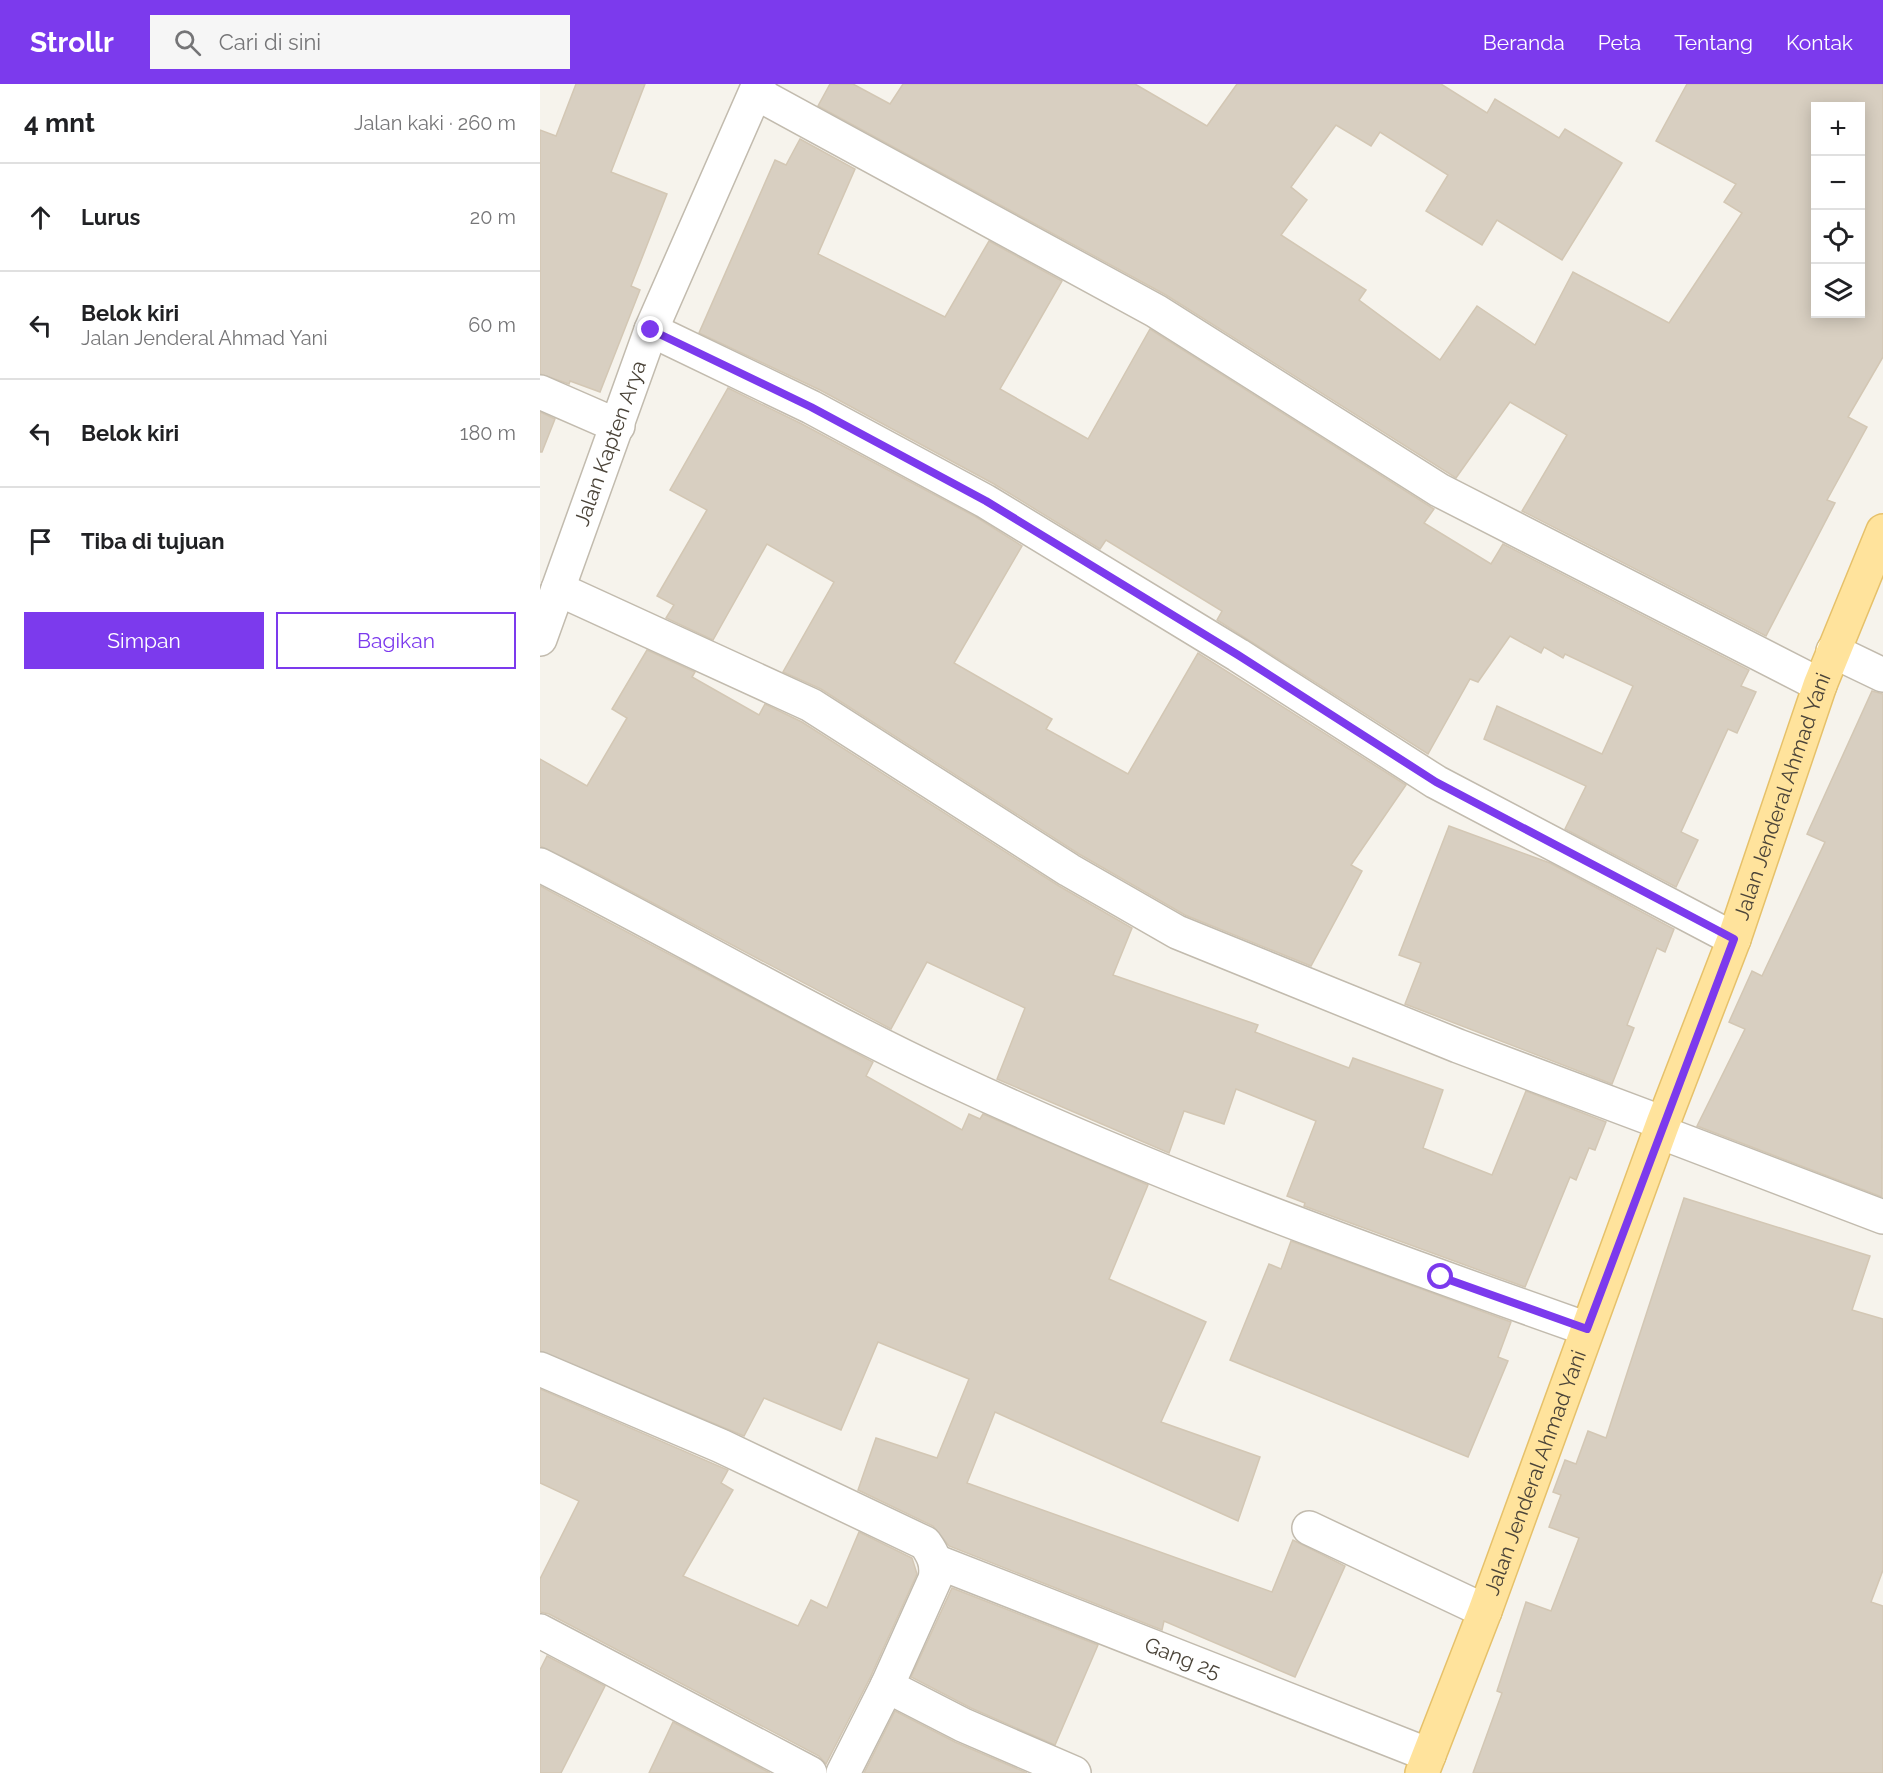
<!DOCTYPE html>
<html lang="id">
<head>
<meta charset="utf-8">
<style>
  :root { --surface:#fff; --page:#f6f6f6; --text:#202124; --muted:#757577; --line:#e0e0e0; --accent:#7c3aed }
  body { margin:0; font-family:Raleway,sans-serif; background:var(--page); color:var(--text) }
  .controls { position:absolute; right:18px; top:18px; display:grid; overflow:hidden; border-radius:0px; box-shadow:0 3px 15px #0003 }
  .controls button { width:54px; height:54px; display:grid; place-items:center; padding:0; border:0; border-bottom:2px solid var(--line); background:var(--surface); color:var(--text); font:30px sans-serif }
  .stop { position:absolute; width:18px; height:18px; margin:-14px; border:4px solid #7c3aed; border-radius:50%; background:#fff }
  .stop.end { background:#7c3aed; border-color:#fff; box-shadow:0 2px 6px #0008 }
  .list { margin:0; padding:0; list-style:none }
  h2 { display:flex; justify-content:space-between; align-items:center; height:78px; margin:0; padding:0 24px; font-size:26px }
  h2 small { font-size:20px; font-weight:400; color:var(--muted) }
  .list li { display:grid; grid-template-columns:39px 1fr auto; gap:18px; align-items:center; box-sizing:border-box; height:108px; padding:0 24px; border-top:2px solid var(--line) }
  .list b { display:block; font-size:22px; white-space:nowrap }
  .list p { margin:0; font-size:20px; white-space:nowrap; color:var(--muted) }
  .list em { font-size:20px; font-style:normal; color:var(--muted) }
  .actions { display:flex; gap:12px; padding:18px 24px }
  .actions a { flex:1; padding:14px 0; border:2px solid var(--accent); border-radius:0px; text-align:center; font-size:21px; color:var(--accent) }
  .actions .main { background:var(--accent); color:#fff }
  .icon { flex:none; width:33px; height:33px; fill:none; stroke:currentColor; stroke-width:2; stroke-linecap:round; stroke-linejoin:round }
  .map { position:relative; flex:none; width:1343px; height:1689px; overflow:hidden }
  header { display:flex; align-items:center; gap:36px; box-sizing:border-box; height:84px; padding:0 30px; background:var(--accent); color:#fff }
  header strong { font-size:28px }
  nav { display:flex; gap:33px; margin-inline-start:auto; font-size:21px }
  .search { width:420px; height:54px; background:var(--page); display:flex; align-items:center; gap:15px; box-sizing:border-box; padding:0 21px; border-radius:0px; color:var(--muted); font-size:22px }
  main { display:flex }
  aside { flex:1; background:var(--surface) }
  .map>svg:first-child { display:block }
  .building { fill:#d8cfc1; stroke:#d3c7b4; stroke-width:1.5; fill-rule:evenodd }
  .lines { fill:none; stroke-linecap:round; stroke-linejoin:round }
  .minor-casing { stroke:#c2bbae; stroke-width:36 }
  .major-casing { stroke:#e6c16a; stroke-width:36 }
  .minor { stroke:#fff; stroke-width:33 }
  .major { stroke:#ffe39c; stroke-width:33 }
  .route { stroke:#7c3aed; stroke-width:8 }
  .labels { text-anchor:middle; stroke-width:4.5; stroke-linejoin:round; paint-order:stroke }
  .street-label { font-size:21px; fill:#4b4439; stroke:#fff }
</style>
</head>
<body>
<header>
<strong>Strollr</strong>
<div class="search"><svg class="icon" aria-label="search" viewBox="0 0 24 24"><circle cx="10" cy="10" r="6"/><path d="M15 15l6 6"/></svg>Cari di sini</div>
<nav><a>Beranda</a><a>Peta</a><a>Tentang</a><a>Kontak</a></nav>
</header>
<main>
<aside>
<h2>4 mnt<small>Jalan kaki · 260 m</small></h2>
<ul class="list">
<li><svg class="icon" aria-label="ahead" viewBox="0 0 24 24"><path d="M12 20V5M6 11l6-6 6 6"/></svg><div><b>Lurus</b></div><em>20 m</em></li>
<li><svg class="icon" aria-label="left" viewBox="0 0 24 24"><path d="M17 20v-9H6M10 6l-5 5 5 5"/></svg><div><b>Belok kiri</b><p>Jalan Jenderal Ahmad Yani</p></div><em>60 m</em></li>
<li><svg class="icon" aria-label="left" viewBox="0 0 24 24"><path d="M17 20v-9H6M10 6l-5 5 5 5"/></svg><div><b>Belok kiri</b></div><em>180 m</em></li>
<li><svg class="icon" aria-label="arrive" viewBox="0 0 24 24"><path d="M6 21V4h12l-3 4 3 4H6"/></svg><div><b>Tiba di tujuan</b></div></li>
</ul>
<div class="actions"><a class="main">Simpan</a><a>Bagikan</a></div>
</aside>
<div class="map">
<svg width="1343" height="1689" viewBox="0 0 1343 1689">
  <rect width="100%" height="100%" fill="#f6f3ec"/>
  <g class="building">
    <path d="M36,0H105L71,88L127,110L91,202L100,206L60,308L30,297L29,300L0,290V46L16,52Z"/>
    <path d="M290,0H313L350,20L363,0H595L667,42L697,0H901L947,29L955,15L1019,54L1025,45L1082,79L1022,176L957,136L942,161L886,127L908,91L840,48L831,62L796,41L751,103L767,116L741,151L826,206L819,216L900,276L937,222L995,261L1033,188L1129,239L1202,129L1184,118L1196,100L1116,57L1147,0H1343V273L1308,333L1327,343L1287,416L1295,419L1226,552L982,427L1027,351L970,318L916,394L626,211L278,22ZM1275,22H1320V230H1275Z"/>
    <path d="M260,55L315,85L278,170L405,233L449,157L522,197L460,305L548,355L610,245L894,425L884,439L951,480L963,460L1209,586L1201,602L1216,608L1197,649L1188,645L1141,748L1158,756L1136,803L1025,745L1046,702L944,655L957,622L1062,670L1093,602L1025,570L1023,574L1004,563L1001,569L970,552L938,598L930,595L888,670L677,536L682,527L566,456L560,465L454,400L280,306L159,249L235,76L246,81Z"/>
    <path d="M188,304L262,340L436,433L482,462L414,579L512,635L506,645L588,690L658,569L866,701L811,781L822,787L771,882L645,831L539,770L281,605L243,588L294,498L227,460L173,556L126,534L134,521L117,512L167,426L130,406Z"/>
    <path d="M0,328L15,335L2,368H0Z"/>
    <path d="M107,566L155,588L152,593L219,631L225,620L262,638L519,802L592,844L573,891L718,941L715,948L809,984L813,974L903,1006L883,1064L952,1091L986,1007L1066,1038L1055,1066L1049,1064L1036,1096L1030,1093L985,1203L764,1122L765,1119L747,1112L776,1037L696,1005L684,1040L644,1027L629,1069L457,995L485,924L387,878L351,945L60,791L0,762V675L47,702L87,634L72,625Z"/>
    <path d="M1332,607L1343,610L1342,1113L1157,1042L1205,945L1189,938L1212,887L1222,892L1285,758L1267,750Z"/>
    <path d="M909,742L1010,779L1134,845L1125,868L1117,864L1087,941L1094,944L1072,1000L865,920L881,879L859,871Z"/>
    <path d="M0,802L333,978L326,992L422,1046L429,1030L440,1035L443,1030L608,1101L569,1195L666,1238L621,1338L720,1373L698,1437L455,1328L427,1399L732,1508L753,1456L805,1482L755,1593L624,1537L622,1546L409,1462L393,1442L318,1406L336,1354L397,1374L429,1295L338,1258L301,1346L224,1314L204,1352L0,1267Z"/>
    <path d="M1144,1114L1330,1172L1312,1226L1343,1235V1486L1331,1518L1343,1522V1689H933L962,1609L957,1607L986,1518L1011,1527L1039,1454L1009,1443L1021,1411L1013,1408L1025,1376L1036,1380L1048,1347L1066,1354Z"/>
    <path d="M751,1157L971,1238L958,1273L968,1277L928,1373L690,1276L729,1180L741,1185Z"/>
    <path d="M0,1305L188,1386L181,1399L193,1406L143,1492L258,1542L271,1516L287,1524L319,1448L372,1474L377,1490L330,1594L286,1680L279,1672L9,1530L0,1528V1495L39,1417L0,1399Z"/>
    <path d="M412,1504L558,1561L515,1661L431,1624L371,1593Z"/>
    <path d="M7,1572L65,1602L21,1689H0V1586Z"/>
    <path d="M355,1627L415,1658L487,1689H324Z"/>
    <path d="M133,1638L230,1689H109Z"/>
  </g>
  <g class="lines">
    <g class="minor-casing">
      <g id="minor">
        <path d="M216,9L616,227L899,406L1280,601"/>
        <path d="M111,246L271,323L445,417L698,571L896,698L1194,855"/>
        <path d="M0,308L78,342"/>
        <path d="M18,505L271,621L529,786L637,848L918,962L1123,1039"/>
        <path id="s1" d="M0,555L111,246L219,0"/>
        <path d="M1293,567L1343,591"/>
        <path d="M0,781C137,850 270,929 409,994C616,1091 832,1169 1047,1245"/>
        <path d="M1120,1048L1343,1133"/>
        <path d="M0,1285L181,1362L385,1459C393,1470 398,1480 395,1495L347,1602L303,1689"/>
        <path d="M769,1444L945,1527"/>
        <path id="s2" d="M395,1477L889,1671"/>
        <path d="M0,1547L270,1689"/>
        <path d="M347,1602L423,1641L534,1689"/>
      </g>
    </g>
    <g class="major-casing">
      <g id="major">
        <path id="s3" d="M882,1689L945,1527L1123,1039L1194,855L1280,601L1343,447"/>
      </g>
    </g>
    <use href="#minor" class="minor"/>
    <use href="#major" class="major"/>
  </g>
  <g class="lines">
    <path class="route" d="M111,246L271,323L446,417L698,571L896,698L1194,855L1047,1245L901,1193"/>
  </g>
  <g class="labels">
    <g class="street-label">
      <text dy="7" stroke="none"><textPath href="#s1" startOffset="208">Jalan Kapten Arya</textPath></text>
      <text dy="7" stroke="none"><textPath href="#s3" startOffset="1041">Jalan Jenderal Ahmad Yani</textPath></text>
      <text dy="7" stroke="none"><textPath href="#s3" startOffset="321">Jalan Jenderal Ahmad Yani</textPath></text>
      <text dy="7" stroke="none"><textPath href="#s2" startOffset="266">Gang 25</textPath></text>
    </g>
  </g>
</svg>
<div class="controls">
<button>+</button>
<button>−</button>
<button><svg class="icon" aria-label="locate" viewBox="0 0 24 24"><circle cx="12" cy="12" r="6"/><path d="M12 2v4M12 18v4M2 12h4M18 12h4"/></svg></button>
<button><svg class="icon" aria-label="layers" viewBox="0 0 24 24"><path d="M12 4l9 5-9 5-9-5zM3 14l9 5 9-5"/></svg></button>
</div>
<div class="stop" style="left:901px;top:1193px"></div>
<div class="stop end" style="left:111px;top:246px"></div>
</div>
</main>
</body>
</html>
